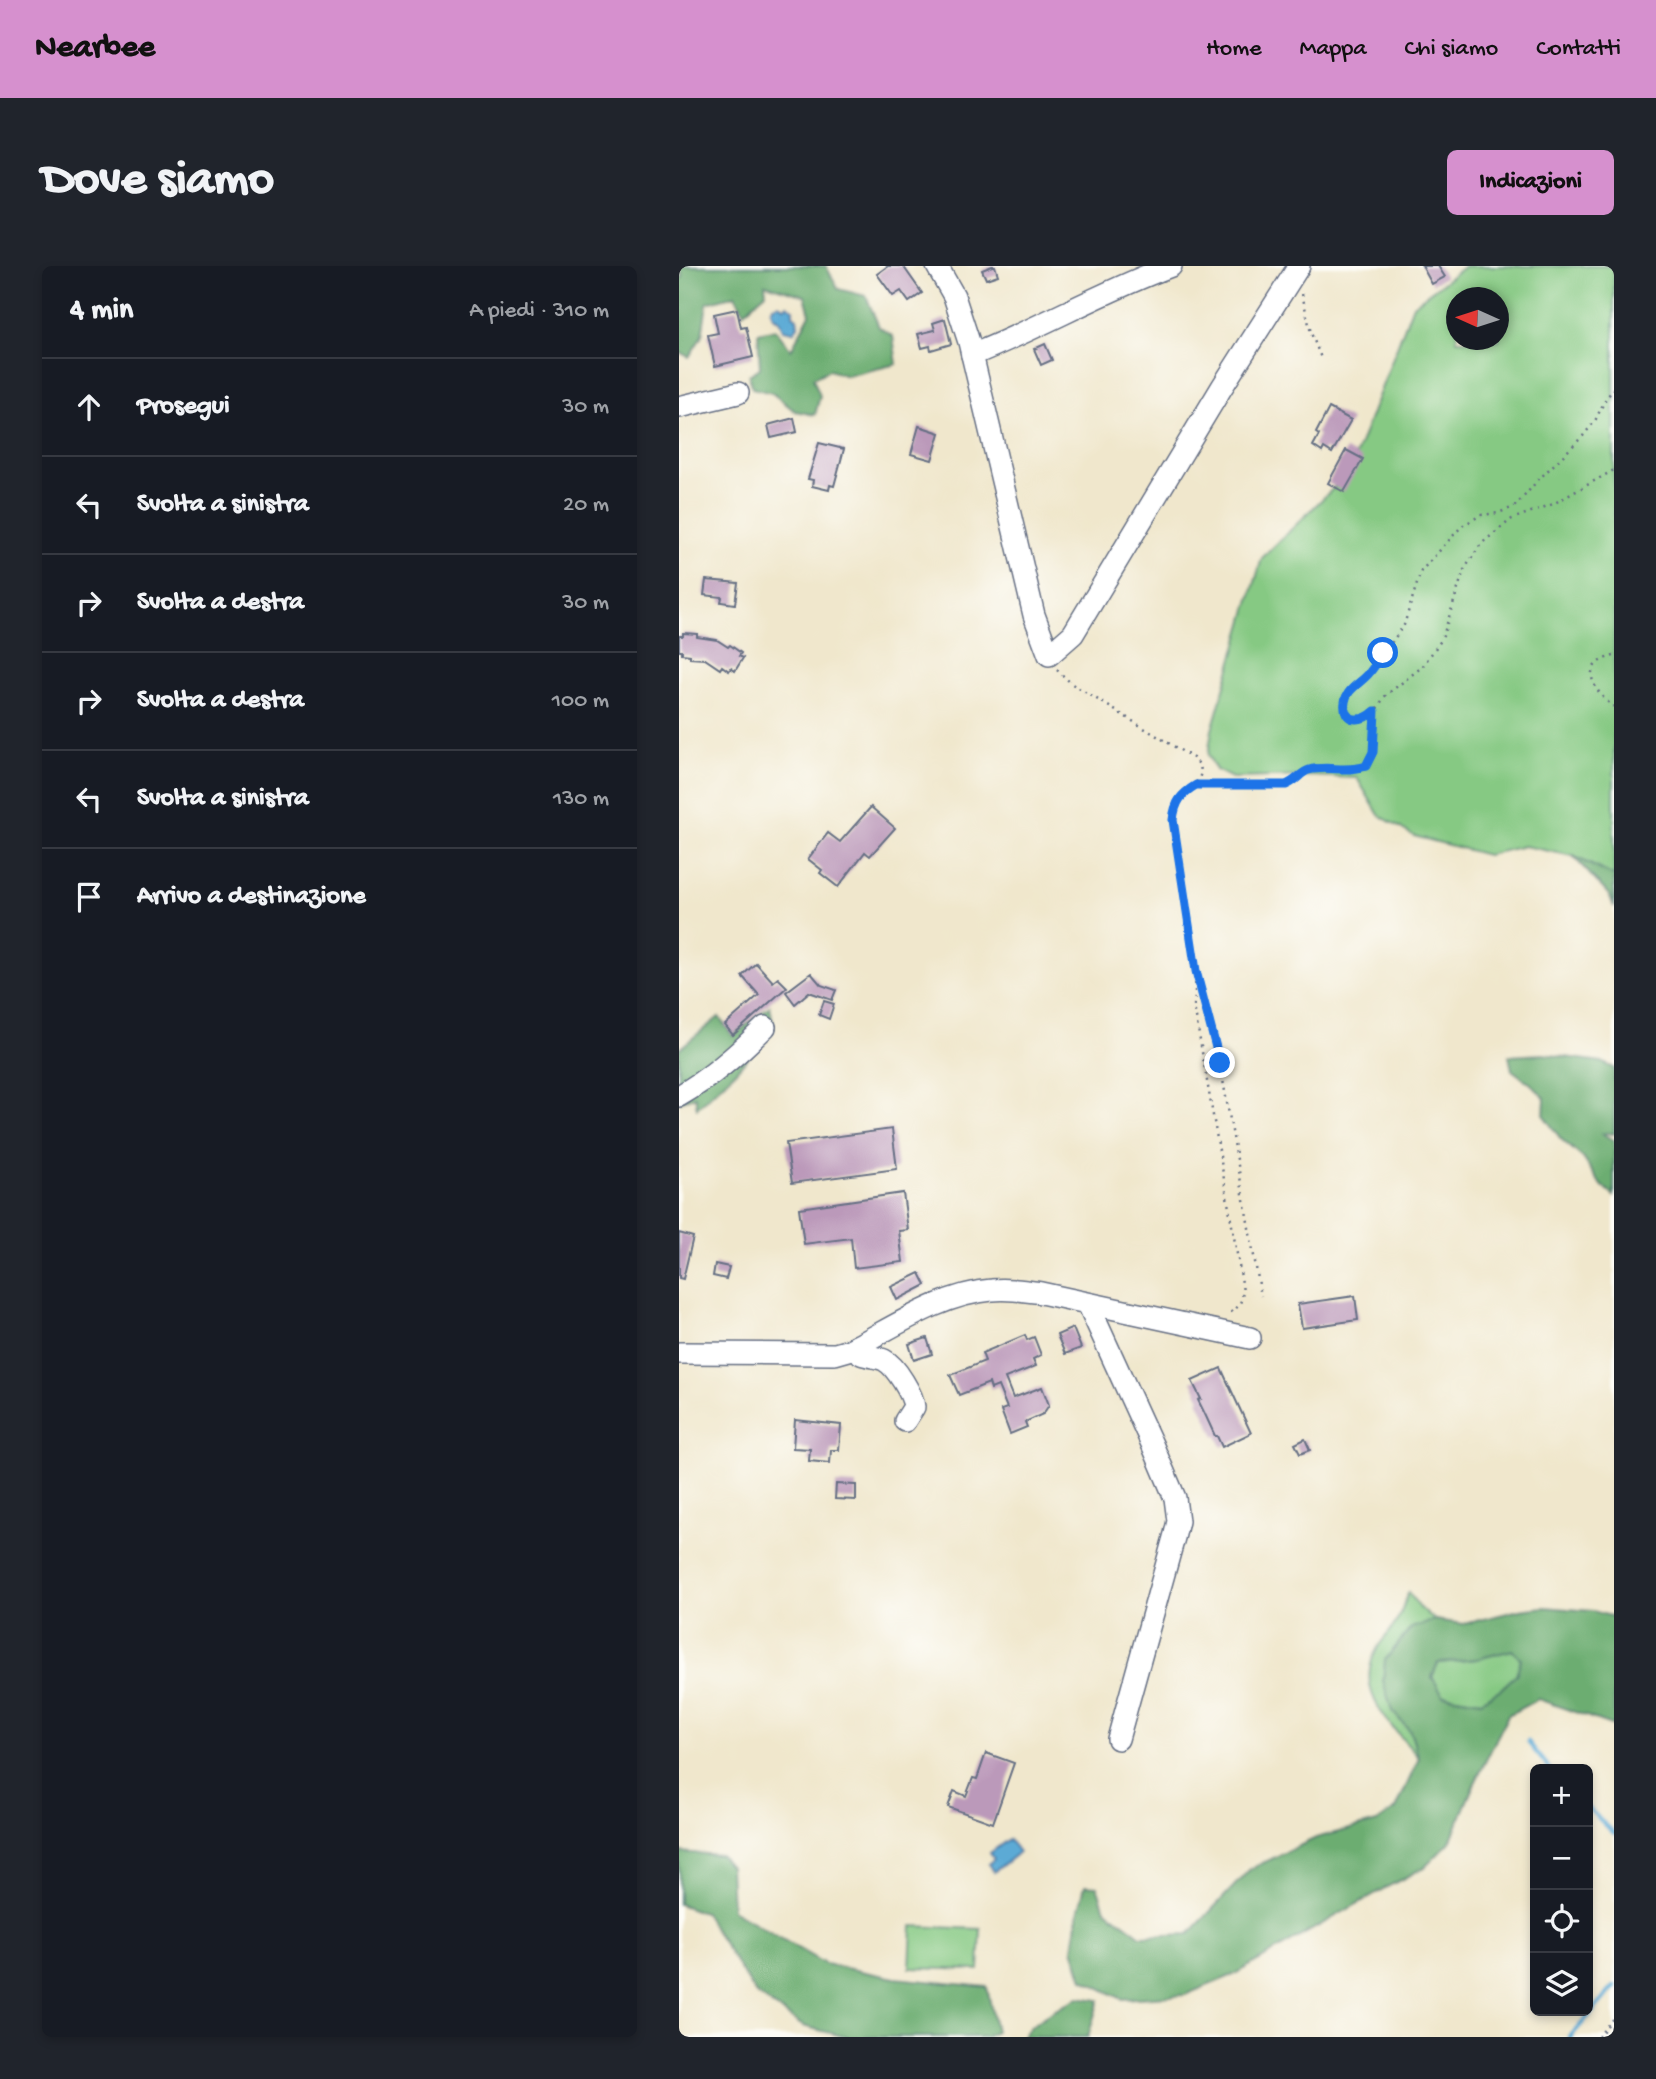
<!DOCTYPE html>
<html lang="it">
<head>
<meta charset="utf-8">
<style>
  :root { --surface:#171b24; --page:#20242c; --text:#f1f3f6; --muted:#9ea1a6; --line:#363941; --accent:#d690ce }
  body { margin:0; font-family:"Gochi Hand",sans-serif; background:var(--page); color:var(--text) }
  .controls { position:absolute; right:21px; bottom:21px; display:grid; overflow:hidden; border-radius:10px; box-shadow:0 4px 10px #0003 }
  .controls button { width:63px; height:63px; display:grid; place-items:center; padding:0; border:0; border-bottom:2px solid var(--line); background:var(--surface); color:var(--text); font:35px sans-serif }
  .compass { position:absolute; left:767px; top:21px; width:63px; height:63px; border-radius:50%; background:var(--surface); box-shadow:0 4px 10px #0003; rotate:273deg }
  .stop { position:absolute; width:21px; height:21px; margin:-16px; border:5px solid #1a73e8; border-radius:50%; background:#fff }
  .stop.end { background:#1a73e8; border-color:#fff; box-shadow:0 2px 7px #0008 }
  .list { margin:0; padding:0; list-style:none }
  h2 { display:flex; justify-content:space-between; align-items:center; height:91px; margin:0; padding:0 28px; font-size:30px }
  h2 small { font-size:23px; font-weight:400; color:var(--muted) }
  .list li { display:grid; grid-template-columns:46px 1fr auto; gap:21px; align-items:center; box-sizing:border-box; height:98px; padding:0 28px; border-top:2px solid var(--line) }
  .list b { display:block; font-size:26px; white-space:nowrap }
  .list em { font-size:23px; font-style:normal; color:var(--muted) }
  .icon { flex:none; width:38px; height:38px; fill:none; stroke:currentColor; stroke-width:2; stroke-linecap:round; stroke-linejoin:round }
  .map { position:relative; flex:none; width:935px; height:1771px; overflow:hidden; border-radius:10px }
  header { display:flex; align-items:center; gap:42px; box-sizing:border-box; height:98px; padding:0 35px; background:var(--accent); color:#111 }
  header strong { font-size:33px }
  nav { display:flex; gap:38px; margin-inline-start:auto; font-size:24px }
  .intro { display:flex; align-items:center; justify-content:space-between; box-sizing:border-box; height:168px; padding:0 42px }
  h1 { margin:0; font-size:49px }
  .button { padding:18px 32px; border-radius:10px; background:var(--accent); color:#111; font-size:24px; font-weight:700 }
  main { display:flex; gap:42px; padding:0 42px }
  aside { flex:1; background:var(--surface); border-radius:10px; box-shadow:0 4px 10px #0003 }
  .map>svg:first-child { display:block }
  .green { fill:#86c983; stroke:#507c70; stroke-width:2; fill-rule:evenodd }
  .forest { fill:#6cad71; stroke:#446e68; stroke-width:2; fill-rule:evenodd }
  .water { fill:#5caad5; stroke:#3c6c9a; stroke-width:2 }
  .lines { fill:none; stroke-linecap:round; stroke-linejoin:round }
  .stream { stroke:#5caad5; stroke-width:4.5 }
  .building { fill:#bb99ba }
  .minor-casing { stroke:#666f84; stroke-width:24 }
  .path { stroke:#666f84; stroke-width:2.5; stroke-dasharray:2 5; stroke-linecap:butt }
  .minor { stroke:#fff; stroke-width:21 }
  .route { stroke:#1a73e8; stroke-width:9 }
</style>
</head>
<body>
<header>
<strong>Nearbee</strong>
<nav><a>Home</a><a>Mappa</a><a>Chi siamo</a><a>Contatti</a></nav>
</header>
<div class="intro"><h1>Dove siamo</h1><a class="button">Indicazioni</a></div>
<main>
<aside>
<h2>4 min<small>A piedi · 310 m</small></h2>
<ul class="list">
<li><svg class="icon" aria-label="ahead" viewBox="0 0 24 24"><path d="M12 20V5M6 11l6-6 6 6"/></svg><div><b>Prosegui</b></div><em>30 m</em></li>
<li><svg class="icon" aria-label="left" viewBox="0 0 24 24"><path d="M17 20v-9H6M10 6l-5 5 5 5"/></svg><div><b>Svolta a sinistra</b></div><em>20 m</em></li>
<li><svg class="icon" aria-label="right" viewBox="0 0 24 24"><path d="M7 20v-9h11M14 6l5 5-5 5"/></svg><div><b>Svolta a destra</b></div><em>30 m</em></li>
<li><svg class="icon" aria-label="right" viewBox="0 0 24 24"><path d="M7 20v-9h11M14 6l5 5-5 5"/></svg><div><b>Svolta a destra</b></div><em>100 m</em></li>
<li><svg class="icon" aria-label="left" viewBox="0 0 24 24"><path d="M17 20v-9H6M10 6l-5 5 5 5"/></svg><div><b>Svolta a sinistra</b></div><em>130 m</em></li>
<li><svg class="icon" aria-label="arrive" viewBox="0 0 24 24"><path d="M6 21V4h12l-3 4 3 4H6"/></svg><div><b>Arrivo a destinazione</b></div></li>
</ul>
</aside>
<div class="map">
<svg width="935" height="1771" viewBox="0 0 935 1771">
  <rect width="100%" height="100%" fill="#fdfcf7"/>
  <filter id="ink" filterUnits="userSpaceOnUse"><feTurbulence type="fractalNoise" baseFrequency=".0143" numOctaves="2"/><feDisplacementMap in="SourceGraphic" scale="14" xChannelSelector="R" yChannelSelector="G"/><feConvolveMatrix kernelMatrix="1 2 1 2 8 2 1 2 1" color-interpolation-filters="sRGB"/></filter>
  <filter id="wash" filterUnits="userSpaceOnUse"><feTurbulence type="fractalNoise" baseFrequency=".00686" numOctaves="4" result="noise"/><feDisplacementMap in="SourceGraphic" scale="28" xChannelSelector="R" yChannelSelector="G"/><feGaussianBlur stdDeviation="1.57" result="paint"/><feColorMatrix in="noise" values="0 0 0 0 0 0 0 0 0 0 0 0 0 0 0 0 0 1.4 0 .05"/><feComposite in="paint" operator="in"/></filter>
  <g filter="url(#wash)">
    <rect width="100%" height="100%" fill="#f0e7cc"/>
    <g class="green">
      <path d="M786,0H935V610L894,590L845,580L808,589L735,570L700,549L678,512L630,510L553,512L537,504L529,489L533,464L583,292L670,207L734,39ZM778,32H820V74H778Z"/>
      <path d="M729,1326L741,1342L756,1354L732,1363L706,1394L713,1445L731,1465L740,1492C714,1460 673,1427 698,1383C702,1375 709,1369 714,1361C722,1351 725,1338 729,1326Z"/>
      <path d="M833,1384L842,1393L837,1409L822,1423L802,1435L764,1429L753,1411L759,1397L798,1393Z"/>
      <path d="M233,1660L302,1663L300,1704L231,1702Z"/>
    </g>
    <g class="forest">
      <path d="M0,0H147L159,23L187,30L200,61L214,70L218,98L168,110L150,104L134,112L141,130L136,149L116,145L93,127L73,122L70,109L81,102L79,67L96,63L112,84L131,48L126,30L86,18L87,27L65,46L56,29L28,37L23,70L10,91L0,86V13L4,11Z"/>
      <path d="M894,590L935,610V641L931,630Z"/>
      <path d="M91,740L95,762L56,806L18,842L16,830L0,836V783L40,751L54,770Z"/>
      <path d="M864,788L923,796L935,802V868L928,867L923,868L935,874V930L922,919L904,892L882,873L865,850L866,832L852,818L833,804L830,790Z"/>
      <path d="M865,1341L914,1345L935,1351V1460L859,1433L829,1449L793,1523L771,1576L746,1601L708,1621L554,1709L506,1729L443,1733L404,1713L394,1683L400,1643L406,1619L418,1620L426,1643L462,1670L510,1668L571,1603L637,1572L698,1556L717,1543L740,1492L731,1465L713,1445L704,1415L706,1394L732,1362L756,1354L785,1358L840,1344ZM833,1384L842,1393L837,1409L822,1423L802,1435L764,1429L753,1411L759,1397L798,1393Z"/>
      <path d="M0,1586L41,1589L51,1601L53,1644L146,1698L216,1712L308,1721L317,1766L306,1771H167L124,1760L77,1728L25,1647L0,1638Z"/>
      <path d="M399,1731L420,1734L409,1771H344C354,1752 381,1743 399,1731Z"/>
    </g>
    <g class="water">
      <path d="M99,38L105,41L108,39L114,43V49L118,52L119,60L114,66L104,64L100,54L94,51L92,44L94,40Z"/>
      <path d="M330,1573L340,1586L315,1606L309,1598L315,1593L311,1587Z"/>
    </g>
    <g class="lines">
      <g class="stream">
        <path d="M849,1476L871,1503"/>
        <path d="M909,1542L935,1567"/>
        <path d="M891,1771L935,1721"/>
      </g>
    </g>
    <g id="blocks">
      <g class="building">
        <path d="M209,0H224L243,27L230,36L222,25L214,30L198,8Z"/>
        <path d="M313,0H316L319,9L307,13L303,4Z"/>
        <path d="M743,0H759L766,11L753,18Z"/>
        <path d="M58,43L62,62L67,61L74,91L36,100L29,69L39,67L35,48Z"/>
        <path d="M266,53L272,78L252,84L251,80L243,82L239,68L256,64L254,57Z"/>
        <path d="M366,78L373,94L362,99L355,83Z"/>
        <path d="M650,142L672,154L653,187L645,182L643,186L634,180L640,169L637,167Z"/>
        <path d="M115,152L118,166L92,172L89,159Z"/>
        <path d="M240,160L261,167L253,194L232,188Z"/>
        <path d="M140,177L165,183L155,220L151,219L150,224L133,220L134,214L129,213Z"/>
        <path d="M667,184L684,193L665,226L649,217Z"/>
        <path d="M27,314L59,317L56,338L42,336L43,331L25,329Z"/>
        <path d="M4,367L18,368V371L38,374L49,381L51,379L62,387L60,390L64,392L56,405L52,402L50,405L43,400L41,403L26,393L11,392V389L3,388V385H0V370H4Z"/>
        <path d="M192,541L216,562L191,590L186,586L159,621L141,607L143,604L129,593L149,567L161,576Z"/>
        <path d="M77,697L94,716L99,712L108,721L54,769L46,759L80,729L63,710Z"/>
        <path d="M132,707L142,719L157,724L153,734L130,726L116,738L107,726Z"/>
        <path d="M145,735L155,738L150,753L140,749Z"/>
        <path d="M213,863L218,903L113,917L107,877Z"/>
        <path d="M224,927L229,964L220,965L224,996L175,1002L172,972L125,978L120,942Z"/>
        <path d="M0,967L14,971L4,1013L0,1012Z"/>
        <path d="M36,998L50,1001L47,1013L34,1010Z"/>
        <path d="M241,1007L247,1019L218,1034L212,1021Z"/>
        <path d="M676,1030L679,1054L623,1062L619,1038Z"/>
        <path d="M394,1062L402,1082L386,1088L378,1069Z"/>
        <path d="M346,1069L348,1074L355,1071L362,1089L354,1093L357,1100L326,1112L334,1132L363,1121L370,1139L364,1148L346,1156L348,1161L331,1168L322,1144L328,1142L319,1120L312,1123L310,1117L280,1129L271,1109L306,1095L303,1087Z"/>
        <path d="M248,1072L253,1088L235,1094L230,1078Z"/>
        <path d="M542,1102L572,1167L543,1181L538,1170H536L525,1146L519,1134L522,1133L513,1115Z"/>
        <path d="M116,1154L162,1159L160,1184H152L151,1197L130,1195L131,1183L114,1182Z"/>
        <path d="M626,1173L631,1184L621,1188L616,1178Z"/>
        <path d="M157,1218L177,1219V1234L156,1233Z"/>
        <path d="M307,1487L335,1497L314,1557L269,1541L275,1525L287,1530L294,1512L298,1513Z"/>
      </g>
    </g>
  </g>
  <g filter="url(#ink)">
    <use href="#blocks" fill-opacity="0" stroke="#666f84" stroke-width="2"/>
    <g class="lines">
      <g class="minor-casing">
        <g id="minor">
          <path d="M258,0L275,30L290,76L355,349L370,389L394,368L543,121L620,0"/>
          <path d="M293,89C361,62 424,25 492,0"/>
          <path d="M0,141L59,127"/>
          <path d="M0,830C33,811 59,788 86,761"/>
          <path d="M409,1038L473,1178L496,1232L499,1255L496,1268L439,1473"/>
          <path d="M178,1080L182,1088C190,1091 198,1091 205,1094C217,1100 234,1129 235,1141L226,1155"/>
          <path d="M0,1087L156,1088L170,1084C215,1061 262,1028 313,1024C330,1022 346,1025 362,1027L571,1072"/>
        </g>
      </g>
      <g class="path">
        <path d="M623,28L632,67L642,92"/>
        <path d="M935,122L926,134L916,155L904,170L858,215L842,234L835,241L819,247L802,249L783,260L742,305L725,359L690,408L667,430L666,444L670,450L678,453L688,452L696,445L707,429L743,401L763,373L785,304L802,278L833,253L874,238L935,204"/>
        <path d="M935,390C898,398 914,425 935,441"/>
        <path d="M378,404L393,418L514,492L521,499C525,518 510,519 501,531C496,538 495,545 494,554L517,705L541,797L582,1030"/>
        <path d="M517,519H607C619,515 621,506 630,504C649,499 668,508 687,500L694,486L696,447"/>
        <path d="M517,710L515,740L563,1017C565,1032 562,1042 548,1048"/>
        <path d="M919,1771L935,1751"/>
      </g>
      <use href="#minor" class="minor"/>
    </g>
  </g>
  <g class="lines" filter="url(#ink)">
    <path class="route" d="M541,797L517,705L494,554C496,536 502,528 517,519H607C618,515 622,506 630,504C649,499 668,507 687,500L694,486L696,445C684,456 663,458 666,436C667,423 684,416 691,406C696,400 700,394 704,387"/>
  </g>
</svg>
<div class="controls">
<button>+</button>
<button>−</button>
<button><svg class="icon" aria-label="locate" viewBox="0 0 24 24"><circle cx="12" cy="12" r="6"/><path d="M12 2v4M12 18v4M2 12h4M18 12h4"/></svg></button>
<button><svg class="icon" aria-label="layers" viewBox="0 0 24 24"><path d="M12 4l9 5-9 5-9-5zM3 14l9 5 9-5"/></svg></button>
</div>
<svg class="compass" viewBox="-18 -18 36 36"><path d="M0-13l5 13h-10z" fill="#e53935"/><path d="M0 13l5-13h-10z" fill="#9ea1a6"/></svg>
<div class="stop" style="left:704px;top:387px"></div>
<div class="stop end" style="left:541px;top:797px"></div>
</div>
</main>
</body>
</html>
